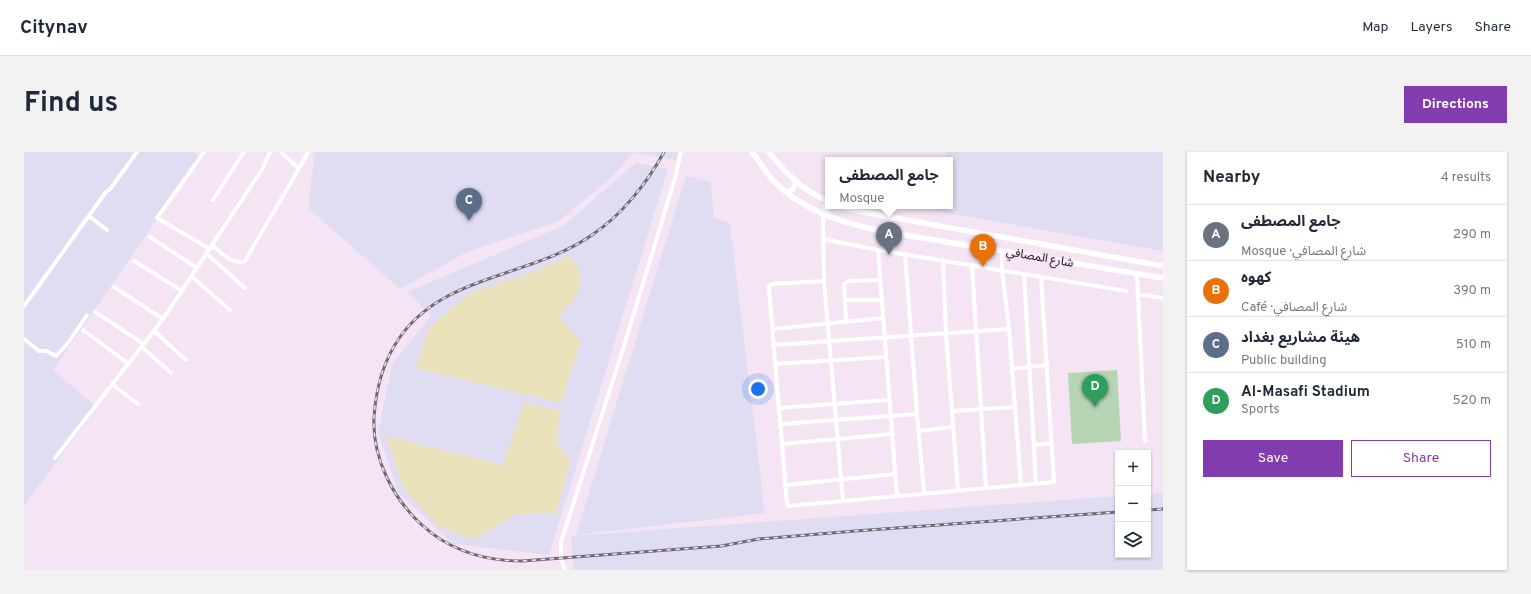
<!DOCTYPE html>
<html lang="en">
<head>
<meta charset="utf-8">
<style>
  :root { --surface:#fff; --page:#f2f2f3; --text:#1f2937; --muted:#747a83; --line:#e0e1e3; --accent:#823cae }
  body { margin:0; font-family:Overpass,"Noto Sans Arabic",sans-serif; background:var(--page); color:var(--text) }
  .controls { position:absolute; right:12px; bottom:12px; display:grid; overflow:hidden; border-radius:0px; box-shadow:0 1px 3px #0004 }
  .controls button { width:36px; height:36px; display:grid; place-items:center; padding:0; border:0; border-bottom:1px solid var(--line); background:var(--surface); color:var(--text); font:20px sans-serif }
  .you { position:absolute; left:734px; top:237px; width:14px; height:14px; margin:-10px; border:3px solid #fff; border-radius:50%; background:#1a73e8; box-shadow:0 0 0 6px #1a73e833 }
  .badge { display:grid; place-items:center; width:26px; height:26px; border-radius:50%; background:var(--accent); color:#fff; font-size:13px; font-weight:700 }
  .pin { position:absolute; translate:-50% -33px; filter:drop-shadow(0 1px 2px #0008) }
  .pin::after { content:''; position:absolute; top:21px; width:14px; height:12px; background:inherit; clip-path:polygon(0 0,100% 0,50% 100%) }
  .popup { position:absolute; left:801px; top:5px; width:128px; height:52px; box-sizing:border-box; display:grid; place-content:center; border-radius:0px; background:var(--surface); filter:drop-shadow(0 1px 3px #0005); font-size:13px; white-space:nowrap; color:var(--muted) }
  .popup b { font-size:15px; color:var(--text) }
  .popup::after { content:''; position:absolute; left:50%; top:100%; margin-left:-8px; border:8px solid transparent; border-top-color:var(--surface) }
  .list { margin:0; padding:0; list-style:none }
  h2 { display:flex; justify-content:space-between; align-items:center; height:52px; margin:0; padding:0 16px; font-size:17px }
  h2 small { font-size:13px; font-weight:400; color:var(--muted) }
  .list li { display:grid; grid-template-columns:26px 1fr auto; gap:12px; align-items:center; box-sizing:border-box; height:56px; padding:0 16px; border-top:1px solid var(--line) }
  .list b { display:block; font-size:15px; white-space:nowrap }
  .list p { margin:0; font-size:13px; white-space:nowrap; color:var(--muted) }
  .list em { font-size:13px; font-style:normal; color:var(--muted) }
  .actions { display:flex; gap:8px; padding:12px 16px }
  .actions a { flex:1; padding:9px 0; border:1px solid var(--accent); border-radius:0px; text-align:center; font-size:14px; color:var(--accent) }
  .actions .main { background:var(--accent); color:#fff }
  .icon { flex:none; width:22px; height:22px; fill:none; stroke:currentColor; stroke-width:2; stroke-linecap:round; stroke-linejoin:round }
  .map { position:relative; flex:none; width:1139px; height:418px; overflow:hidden; border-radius:0px }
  header { display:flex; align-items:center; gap:24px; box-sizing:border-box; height:56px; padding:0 20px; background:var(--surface); border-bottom:1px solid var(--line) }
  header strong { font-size:19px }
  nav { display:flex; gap:22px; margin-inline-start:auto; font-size:14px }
  .intro { display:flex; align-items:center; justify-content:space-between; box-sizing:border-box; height:96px; padding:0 24px }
  h1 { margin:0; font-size:28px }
  .button { padding:10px 18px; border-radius:0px; background:var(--accent); color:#fff; font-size:14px; font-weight:700 }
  main { display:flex; gap:24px; padding:0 24px }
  aside { flex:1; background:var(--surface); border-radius:0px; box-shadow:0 1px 3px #0004 }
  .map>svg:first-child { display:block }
  .industrial { fill:#e0ddf3 }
  .green { fill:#b5d5b5 }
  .sand { fill:#eae1bb }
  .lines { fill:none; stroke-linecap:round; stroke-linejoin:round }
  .street { stroke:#fff; stroke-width:4 }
  .secondary { stroke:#fff; stroke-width:5.5 }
  .rail-casing { stroke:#726972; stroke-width:3 }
  .rail { stroke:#f4e4f4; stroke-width:1.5; stroke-dasharray:4.5; stroke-linecap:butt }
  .labels { text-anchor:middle; stroke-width:3; stroke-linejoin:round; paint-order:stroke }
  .street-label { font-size:12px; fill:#1a151a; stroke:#f4e4f4 }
</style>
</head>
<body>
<header>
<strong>Citynav</strong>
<nav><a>Map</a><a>Layers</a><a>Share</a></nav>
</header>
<div class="intro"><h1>Find us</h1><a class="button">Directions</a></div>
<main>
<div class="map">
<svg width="1139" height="418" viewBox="0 0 1139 418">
  <rect width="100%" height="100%" fill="#f4e4f4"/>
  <g class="industrial">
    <path d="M0,0H169L176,5L29,218L73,256L0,353Z"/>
    <path d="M291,0H654L652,8L610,0L589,24L535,69L443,100L376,137L284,56Z"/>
    <path d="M923,0H1139V99L911,59L912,54H926V8H921Z"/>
    <path d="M612,11L644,17L525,403L429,392L374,340L354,280L368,212L407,164L383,140L539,74Z"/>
    <path d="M662,24L687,30L690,66L706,71L741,361L552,383Z"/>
    <path d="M1139,341V418H550L547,384L1094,344V403H1124V342Z"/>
  </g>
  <path class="green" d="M1093,218L1097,289L1048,292L1044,221Z"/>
  <g class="sand">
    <path d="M545,104L556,118L554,142L535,165L557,190L537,251L392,216L405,176L446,141L501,123Z"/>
    <path d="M500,250L537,259L532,290L546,309L532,362L494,361L449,388L414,374L380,337L362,284L479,313Z"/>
  </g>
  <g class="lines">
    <g class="street">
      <path d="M180,0L133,66L186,97"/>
      <path d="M257,0L275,17"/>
      <path d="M189,48L220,0"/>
      <path d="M799,62L800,129L819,349"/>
      <path d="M65,64L83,78"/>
      <path d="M126,85L173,116"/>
      <path d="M799,87L854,98L1102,139"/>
      <path d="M188,93C197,100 209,114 221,109C242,72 264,37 284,0"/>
      <path d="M854,98L873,344"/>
      <path d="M978,98V118L985,177L997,333"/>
      <path d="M182,101L221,136"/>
      <path d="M881,102L893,262L900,341"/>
      <path d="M919,108L922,182L934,338"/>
      <path d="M110,109L158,139"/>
      <path d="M948,113L962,336"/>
      <path d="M1113,121L1121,289"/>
      <path d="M1000,122L1012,332"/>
      <path d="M167,124L206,158"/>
      <path d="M800,129L748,132L745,134V137L763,352L764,354L1030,330L1017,125"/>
      <path d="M90,135L139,167"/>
      <path d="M1113,142L1139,146"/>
      <path d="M821,148H857"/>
      <path d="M0,154L82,40L87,36L113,0"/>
      <path d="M71,160L120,192"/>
      <path d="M822,170L820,132L825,129L856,128"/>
      <path d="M749,177L859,166"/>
      <path d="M59,178L105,212"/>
      <path d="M130,179L162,208"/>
      <path d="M0,187L15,199H22L32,204L44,191L63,163"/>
      <path d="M749,193L985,177"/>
      <path d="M118,195L147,221"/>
      <path d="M751,212L862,205"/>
      <path d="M988,217L1023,213"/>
      <path d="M89,233L114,252"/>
      <path d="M755,256L864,248"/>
      <path d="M928,259L991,255"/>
      <path d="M757,272L893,262"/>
      <path d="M895,279L929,275"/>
      <path d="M758,292L869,282"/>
      <path d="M1010,293L1028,291"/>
      <path d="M31,306L139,167L239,16L246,0"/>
      <path d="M762,333L871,322"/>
      <path d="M541,418L537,406V390L601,191L651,26L657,0"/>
    </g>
    <g class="secondary">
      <path d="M728,0C735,9 741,19 748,27C778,59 816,70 857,79L1139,126"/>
      <path d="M745,0C761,21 779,39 804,49"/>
      <path d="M762,40L769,37L772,30"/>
      <path d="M804,51L801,53V58L806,64"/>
      <path d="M818,54L829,58L855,63L1139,114"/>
    </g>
    <g class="rail-casing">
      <g id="rail">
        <path d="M640,0C623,31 598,63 568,83C508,125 420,122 376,185C359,209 352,236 350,265C348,306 369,347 399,374C427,399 461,409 498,409L697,394L735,387L831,379L1094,360"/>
        <path d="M1124,358L1139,357"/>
      </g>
    </g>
    <use href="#rail" class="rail"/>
  </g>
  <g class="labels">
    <g class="street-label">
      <text transform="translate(1016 105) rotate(10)" y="4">شارع المصافي</text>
    </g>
  </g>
</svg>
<div class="controls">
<button>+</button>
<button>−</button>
<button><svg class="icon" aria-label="layers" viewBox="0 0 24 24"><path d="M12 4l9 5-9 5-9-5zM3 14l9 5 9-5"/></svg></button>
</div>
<div class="you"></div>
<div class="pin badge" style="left:865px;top:103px;background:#6b7280">A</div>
<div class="popup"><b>جامع المصطفى</b>Mosque</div>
<div class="pin badge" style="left:959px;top:115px;background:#e8710a">B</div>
<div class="pin badge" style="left:445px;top:69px;background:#5c6f8a">C</div>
<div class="pin badge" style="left:1071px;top:255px;background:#2e9e5b">D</div>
</div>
<aside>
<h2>Nearby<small>4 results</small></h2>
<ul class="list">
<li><span class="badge" style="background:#6b7280">A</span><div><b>جامع المصطفى</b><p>Mosque · شارع المصافي</p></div><em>290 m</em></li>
<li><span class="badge" style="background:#e8710a">B</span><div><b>كهوه</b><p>Café · شارع المصافي</p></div><em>390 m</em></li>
<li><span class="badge" style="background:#5c6f8a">C</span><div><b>هيئة مشاريع بغداد</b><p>Public building</p></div><em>510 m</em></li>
<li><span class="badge" style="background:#2e9e5b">D</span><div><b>Al-Masafi Stadium</b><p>Sports</p></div><em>520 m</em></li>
</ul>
<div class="actions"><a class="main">Save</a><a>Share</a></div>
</aside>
</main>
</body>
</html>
